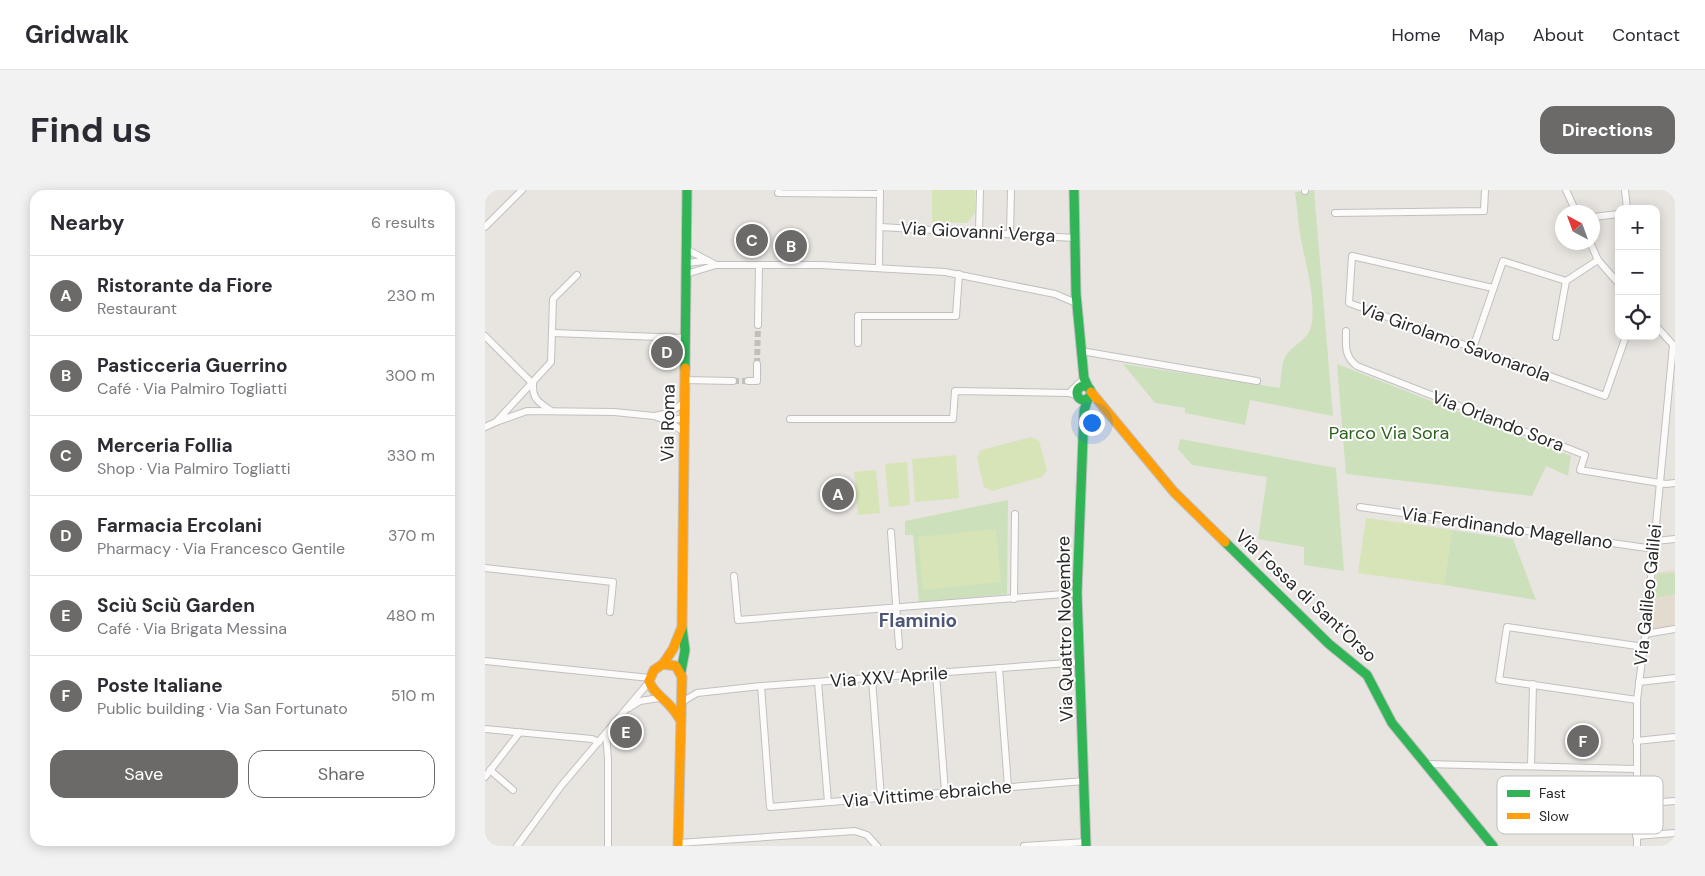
<!DOCTYPE html>
<html lang="en">
<head>
<meta charset="utf-8">
<style>
  :root { --surface:#fff; --page:#f2f2f3; --text:#2b2b33; --muted:#7c7c81; --line:#e1e1e2; --accent:#6c6a69 }
  body { margin:0; font-family:"DM Sans",sans-serif; background:var(--page); color:var(--text) }
  .controls { position:absolute; right:15px; top:15px; display:grid; overflow:hidden; border-radius:10px; box-shadow:0 2px 12px #0003 }
  .controls button { width:45px; height:45px; display:grid; place-items:center; padding:0; border:0; border-bottom:1px solid var(--line); background:var(--surface); color:var(--text); font:25px sans-serif }
  .compass { position:absolute; left:1070px; top:15px; width:45px; height:45px; border-radius:50%; background:var(--surface); box-shadow:0 2px 12px #0003; rotate:319deg }
  .you { position:absolute; left:606px; top:232px; width:18px; height:18px; margin:-12px; border:4px solid #fff; border-radius:50%; background:#1a73e8; box-shadow:0 0 0 8px #1a73e833 }
  .badge { display:grid; place-items:center; width:32px; height:32px; border-radius:50%; background:var(--accent); color:#fff; font-size:16px; font-weight:700 }
  .pin { position:absolute; translate:-50% -50%; border:2px solid #fff; box-shadow:0 1px 5px #0006 }
  .list { margin:0; padding:0; list-style:none }
  h2 { display:flex; justify-content:space-between; align-items:center; height:65px; margin:0; padding:0 20px; font-size:21px }
  h2 small { font-size:16px; font-weight:400; color:var(--muted) }
  .list li { display:grid; grid-template-columns:32px 1fr auto; gap:15px; align-items:center; box-sizing:border-box; height:80px; padding:0 20px; border-top:1px solid var(--line) }
  .list b { display:block; font-size:19px; white-space:nowrap }
  .list p { margin:0; font-size:16px; white-space:nowrap; color:var(--muted) }
  .list em { font-size:16px; font-style:normal; color:var(--muted) }
  .actions { display:flex; gap:10px; padding:15px 20px }
  .actions a { flex:1; padding:11px 0; border:1px solid var(--accent); border-radius:15px; text-align:center; font-size:18px; color:var(--accent) }
  .actions .main { background:var(--accent); color:#fff }
  .icon { flex:none; width:28px; height:28px; fill:none; stroke:currentColor; stroke-width:2; stroke-linecap:round; stroke-linejoin:round }
  .map { position:relative; flex:none; width:1190px; height:656px; overflow:hidden; border-radius:15px }
  header { display:flex; align-items:center; gap:30px; box-sizing:border-box; height:70px; padding:0 25px; background:var(--surface); border-bottom:1px solid var(--line) }
  header strong { font-size:24px }
  nav { display:flex; gap:28px; margin-inline-start:auto; font-size:18px }
  .intro { display:flex; align-items:center; justify-content:space-between; box-sizing:border-box; height:120px; padding:0 30px }
  h1 { margin:0; font-size:35px }
  .button { padding:12px 22px; border-radius:15px; background:var(--accent); color:#fff; font-size:18px; font-weight:700 }
  main { display:flex; gap:30px; padding:0 30px }
  aside { flex:1; background:var(--surface); border-radius:15px; box-shadow:0 2px 12px #0003 }
  .map>svg:first-child { display:block }
  .education { fill:#e2dbce }
  .green { fill:#cce1bb }
  .pitch { fill:#d6e4b8 }
  .lines { fill:none; stroke-linecap:round; stroke-linejoin:round }
  .street-tunnel { stroke:#c2bfbb; stroke-width:6; stroke-dasharray:6 3; stroke-linecap:butt }
  .street-casing { stroke:#c1c0c1; stroke-width:8 }
  .fast-casing { stroke:#c1c0c1; stroke-width:11 }
  .slow-casing { stroke:#c1c0c1; stroke-width:11 }
  .street { stroke:#fcfbfa; stroke-width:6 }
  .fast { stroke:#30b455; stroke-width:9 }
  .slow { stroke:#ff9f0a; stroke-width:9 }
  .labels { text-anchor:middle; stroke-width:4; stroke-linejoin:round; paint-order:stroke }
  .street-label { font-size:18px; fill:#292929; stroke:#fff }
  .park-label { font-size:18px; fill:#2f611e; stroke:#fff }
  .neighbourhood-label { font-size:19px; font-weight:bold; fill:#4d5677; stroke:#fff }
  .key { fill:#fff; stroke:#bfbfbf; stroke-width:1 }
  .key-label { font-size:14px; fill:#292929 }
</style>
</head>
<body>
<header>
<strong>Gridwalk</strong>
<nav><a>Home</a><a>Map</a><a>About</a><a>Contact</a></nav>
</header>
<div class="intro"><h1>Find us</h1><a class="button">Directions</a></div>
<main>
<aside>
<h2>Nearby<small>6 results</small></h2>
<ul class="list">
<li><span class="badge">A</span><div><b>Ristorante da Fiore</b><p>Restaurant</p></div><em>230 m</em></li>
<li><span class="badge">B</span><div><b>Pasticceria Guerrino</b><p>Café · Via Palmiro Togliatti</p></div><em>300 m</em></li>
<li><span class="badge">C</span><div><b>Merceria Follia</b><p>Shop · Via Palmiro Togliatti</p></div><em>330 m</em></li>
<li><span class="badge">D</span><div><b>Farmacia Ercolani</b><p>Pharmacy · Via Francesco Gentile</p></div><em>370 m</em></li>
<li><span class="badge">E</span><div><b>Sciù Sciù Garden</b><p>Café · Via Brigata Messina</p></div><em>480 m</em></li>
<li><span class="badge">F</span><div><b>Poste Italiane</b><p>Public building · Via San Fortunato</p></div><em>510 m</em></li>
</ul>
<div class="actions"><a class="main">Save</a><a>Share</a></div>
</aside>
<div class="map">
<svg width="1190" height="656" viewBox="0 0 1190 656">
  <rect width="100%" height="100%" fill="#e8e4e0"/>
  <path class="education" d="M1190,380V436L1165,440L1169,383Z"/>
  <g class="green">
    <path d="M829,0L848,226L765,210L760,235L700,223V218L670,213L638,174L795,198C796,189 796,176 800,167C808,153 824,152 827,132C830,103 820,72 815,44C813,30 812,16 810,2Z"/>
    <path d="M852,174L1086,266L1083,286L1061,276L1047,306L861,284Z"/>
    <path d="M695,249L851,278L859,381L819,375V357L773,349L782,287L707,275L693,259Z"/>
    <path d="M523,310L522,404L434,413L428,345H420V331Z"/>
    <path d="M967,340L1028,349L1051,410L959,395Z"/>
    <path d="M1190,383V404L1170,408L1172,384Z"/>
  </g>
  <g class="pitch">
    <path d="M447,0H490V23L482,33L447,32Z"/>
    <path d="M546,247L554,251L562,280L557,287L507,301L499,297L492,268L496,260Z"/>
    <path d="M471,265L474,308L430,312L427,269Z"/>
    <path d="M422,272L425,315L404,317L400,274Z"/>
    <path d="M391,280L395,323L373,325L369,282Z"/>
    <path d="M881,328L967,340L959,395L873,383Z"/>
    <path d="M511,339L516,392L438,400L433,347Z"/>
  </g>
  <g class="lines">
    <g class="street-tunnel">
      <path d="M272,174L273,135"/>
      <path d="M248,191H263"/>
    </g>
    <g class="street-casing">
      <g id="street">
        <path d="M294,0L293,3L395,4"/>
        <path d="M820,0V1"/>
        <path d="M1081,0L1091,22"/>
        <path d="M1140,0L1142,19"/>
        <path d="M850,23L999,21L1000,0"/>
        <path d="M1108,27L1134,24"/>
        <path d="M0,37L37,0"/>
        <path d="M395,37L591,48"/>
        <path d="M494,42L495,0"/>
        <path d="M525,44L526,0"/>
        <path d="M1105,52L1113,70L1134,94"/>
        <path d="M201,59L231,75"/>
        <path d="M201,73L220,71"/>
        <path d="M394,77L395,1"/>
        <path d="M201,84L231,75H336L460,82L570,104L591,113"/>
        <path d="M1008,98L867,66L864,113L1120,206L1141,146"/>
        <path d="M273,135L274,75"/>
        <path d="M1171,136L1190,157"/>
        <path d="M861,141C861,156 859,166 872,176L1100,265L1095,280L1181,294L1190,293"/>
        <path d="M68,143L201,148"/>
        <path d="M0,146L48,194"/>
        <path d="M1071,147L1081,91L1113,70"/>
        <path d="M373,153V126H471L474,84"/>
        <path d="M988,158L1018,71L1081,91"/>
        <path d="M596,161L772,191"/>
        <path d="M199,190L248,191"/>
        <path d="M263,191H272V174"/>
        <path d="M48,194C47,208 53,212 65,220"/>
        <path d="M584,203L599,188"/>
        <path d="M170,226L183,223L199,213"/>
        <path d="M305,229H468L470,201L584,203L594,206"/>
        <path d="M183,231L199,228"/>
        <path d="M11,232L42,221L129,222L169,226L183,231L199,242"/>
        <path d="M0,237L11,232L66,172L68,109L92,85"/>
        <path d="M875,317L1169,359"/>
        <path d="M406,342L414,456"/>
        <path d="M1170,351L1190,349"/>
        <path d="M0,378L128,392L125,422"/>
        <path d="M249,386L253,430L592,403"/>
        <path d="M529,409L530,324"/>
        <path d="M1160,444L1190,439"/>
        <path d="M0,471L165,488"/>
        <path d="M514,478L523,597"/>
        <path d="M451,484L460,602"/>
        <path d="M387,489L396,608"/>
        <path d="M333,492L343,612"/>
        <path d="M1154,492L1190,488"/>
        <path d="M276,496L285,617L599,591"/>
        <path d="M1152,510L1014,490L1022,437L1159,457"/>
        <path d="M197,512L212,503L276,496L596,472"/>
        <path d="M144,518L155,511L174,508"/>
        <path d="M0,539L107,549L114,552"/>
        <path d="M121,543L123,569V656"/>
        <path d="M1151,551L1190,547"/>
        <path d="M941,574L1150,579"/>
        <path d="M1046,576L1048,494"/>
        <path d="M5,580L28,600"/>
        <path d="M0,587L35,542"/>
        <path d="M1064,632L1150,614L1190,611"/>
        <path d="M1151,646L1190,643"/>
        <path d="M193,653L370,641L382,645L392,656"/>
        <path d="M32,656L76,596L165,491"/>
        <path d="M539,656L601,652"/>
        <path d="M1152,656V510L1162,430L1188,155"/>
      </g>
    </g>
    <g class="fast-casing">
      <g id="fast">
        <path d="M589,0L591,104L599,188L603,197"/>
        <path d="M200,178L202,0"/>
        <circle cx="599" cy="203" r="7"/>
        <path d="M740,352L844,454L882,485L907,533L1008,656"/>
        <path d="M196,482L200,460L197,438"/>
        <path d="M601,656L592,403L599,221L603,208"/>
      </g>
    </g>
    <g class="slow-casing">
      <g id="slow">
        <path d="M606,202L689,302L740,352"/>
        <path d="M178,474L188,459L197,437L200,178"/>
        <path d="M193,656L197,487L191,476L178,474L169,480L164,491C168,503 179,508 186,517C190,521 193,526 196,531"/>
      </g>
    </g>
    <use href="#street" class="street"/>
    <use href="#fast" class="fast"/>
    <use href="#slow" class="slow"/>
  </g>
  <g class="labels">
    <g class="street-label">
      <text transform="translate(493 42) rotate(3)" y="6">Via Giovanni Verga</text>
      <text transform="translate(970 152) rotate(20)" y="6">Via Girolamo Savonarola</text>
      <text transform="translate(1013 231) rotate(21)" y="6">Via Orlando Sora</text>
      <text transform="translate(183 233) rotate(-89)" y="6">Via Roma</text>
      <text transform="translate(1022 338) rotate(8)" y="6">Via Ferdinando Magellano</text>
      <text transform="translate(1163 405) rotate(-84)" y="6">Via Galileo Galilei</text>
      <text transform="translate(821 406) rotate(43)" y="6">Via Fossa di Sant'Orso</text>
      <text transform="translate(580 439) rotate(-91)" y="6">Via Quattro Novembre</text>
      <text transform="translate(404 487) rotate(-4)" y="6">Via XXV Aprile</text>
      <text transform="translate(442 604) rotate(-5)" y="6">Via Vittime ebraiche</text>
    </g>
    <g class="park-label">
      <text x="904" y="249">Parco Via Sora</text>
    </g>
    <g class="neighbourhood-label">
      <text x="433" y="437">Flaminio</text>
    </g>
  </g>
  <rect x="1012" y="586" width="166" height="58" rx="8" class="key"/>
  <rect x="1022" y="600" width="23" height="7" fill="#30b455"/>
  <rect x="1022" y="623" width="23" height="6" fill="#ff9f0a"/>
  <g class="key-label">
    <text x="1054" y="608">Fast</text>
    <text x="1054" y="631">Slow</text>
  </g>
</svg>
<div class="controls">
<button>+</button>
<button>−</button>
<button><svg class="icon" aria-label="locate" viewBox="0 0 24 24"><circle cx="12" cy="12" r="6"/><path d="M12 2v4M12 18v4M2 12h4M18 12h4"/></svg></button>
</div>
<svg class="compass" viewBox="-18 -18 36 36"><path d="M0-13l5 13h-10z" fill="#e53935"/><path d="M0 13l5-13h-10z" fill="#7c7c81"/></svg>
<div class="you"></div>
<div class="pin badge" style="left:353px;top:304px">A</div>
<div class="pin badge" style="left:306px;top:56px">B</div>
<div class="pin badge" style="left:267px;top:50px">C</div>
<div class="pin badge" style="left:182px;top:162px">D</div>
<div class="pin badge" style="left:141px;top:542px">E</div>
<div class="pin badge" style="left:1098px;top:551px">F</div>
</div>
</main>
</body>
</html>
